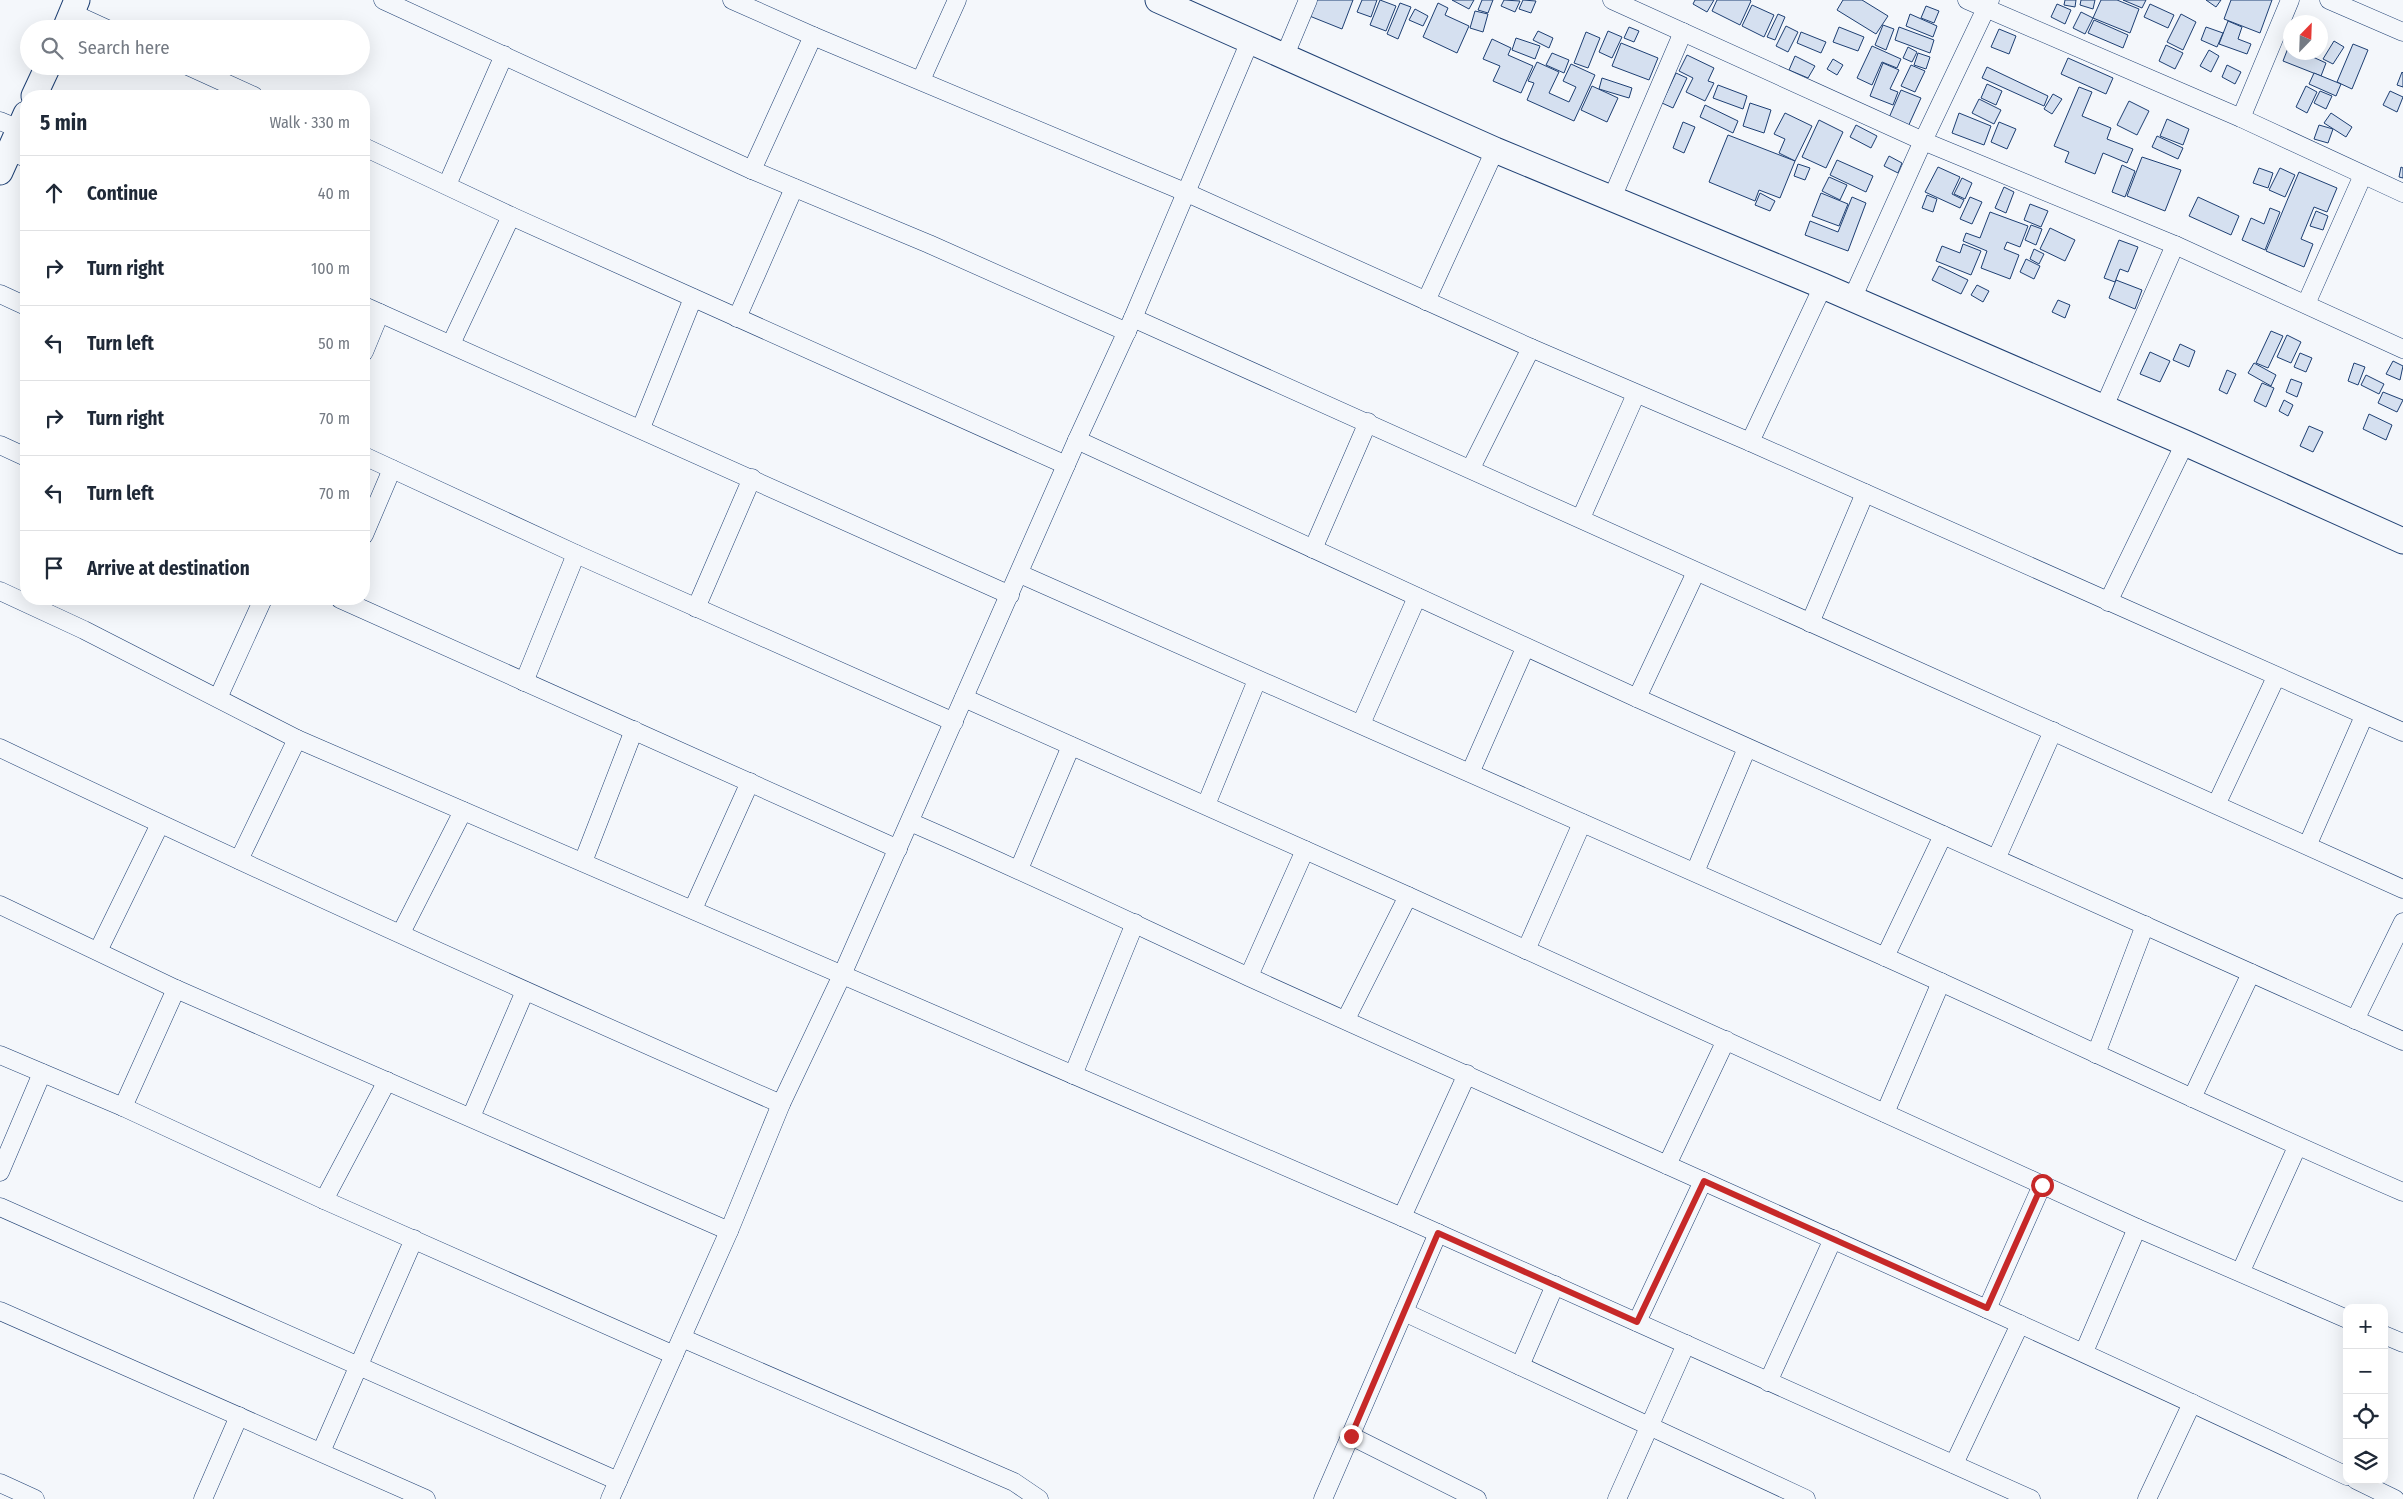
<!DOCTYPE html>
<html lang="en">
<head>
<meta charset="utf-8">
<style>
  :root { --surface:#fff; --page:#f6f6f7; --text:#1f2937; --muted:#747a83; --line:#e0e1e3 }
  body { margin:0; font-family:"Fira Sans Condensed",sans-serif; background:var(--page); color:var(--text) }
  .controls { position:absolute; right:15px; bottom:15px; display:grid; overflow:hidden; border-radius:10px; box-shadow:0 5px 20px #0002 }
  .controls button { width:45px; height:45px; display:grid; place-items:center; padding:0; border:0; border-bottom:1px solid var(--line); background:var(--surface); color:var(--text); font:25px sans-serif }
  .compass { position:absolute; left:2283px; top:15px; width:45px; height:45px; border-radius:50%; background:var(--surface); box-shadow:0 5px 20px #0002; rotate:23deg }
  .stop { position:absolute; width:15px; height:15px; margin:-11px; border:4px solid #c62828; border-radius:50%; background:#fff }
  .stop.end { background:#c62828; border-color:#fff; box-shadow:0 1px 5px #0008 }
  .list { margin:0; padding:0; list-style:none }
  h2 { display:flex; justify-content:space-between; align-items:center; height:65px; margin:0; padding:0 20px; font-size:21px }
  h2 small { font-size:16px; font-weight:400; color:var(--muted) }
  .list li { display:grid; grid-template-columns:32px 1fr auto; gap:15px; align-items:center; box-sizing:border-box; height:75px; padding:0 20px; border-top:1px solid var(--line) }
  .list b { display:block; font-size:19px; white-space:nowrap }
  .list em { font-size:16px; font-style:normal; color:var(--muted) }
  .icon { flex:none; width:28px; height:28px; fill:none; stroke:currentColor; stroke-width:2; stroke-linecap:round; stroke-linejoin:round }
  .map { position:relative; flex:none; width:2403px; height:1499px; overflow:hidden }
  .search { position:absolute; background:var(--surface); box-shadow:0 5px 20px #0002; left:20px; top:20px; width:350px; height:55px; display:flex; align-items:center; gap:12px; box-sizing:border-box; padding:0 18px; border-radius:28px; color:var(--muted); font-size:19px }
  .panel { position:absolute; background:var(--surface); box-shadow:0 5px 20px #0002; left:20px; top:90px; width:350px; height:515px; border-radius:20px }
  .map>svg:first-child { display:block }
  .building { fill:#d5e0f0; stroke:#1d3f73 }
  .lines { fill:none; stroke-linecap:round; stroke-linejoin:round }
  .street-casing { stroke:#1d3f73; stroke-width:19 }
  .secondary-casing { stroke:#1d3f73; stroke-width:27 }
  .street { stroke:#f4f7fb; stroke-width:18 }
  .secondary { stroke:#f4f7fb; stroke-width:25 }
  .route { stroke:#c62828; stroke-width:6 }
</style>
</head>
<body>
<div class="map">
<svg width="2403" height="1499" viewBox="0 0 2403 1499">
  <rect width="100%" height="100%" fill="#f4f7fb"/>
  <g class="building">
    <path d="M1313,0H1353L1342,29L1307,15Z"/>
    <path d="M1362,0H1377L1371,17L1357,12Z"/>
    <path d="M1380,0L1396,6L1386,31L1370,25Z"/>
    <path d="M1452,0H1474L1469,9Z"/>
    <path d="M1482,0H1493L1488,13L1478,10Z"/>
    <path d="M1504,0L1520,1L1515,12L1501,6Z"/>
    <path d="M1523,0L1536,1L1531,13L1519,9Z"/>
    <path d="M1695,0H1714L1707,12L1693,4Z"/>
    <path d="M1717,0H1750L1751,1L1740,25L1712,11Z"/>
    <path d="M1843,0H1862L1888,16L1876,34L1837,10Z"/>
    <path d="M2065,0H2076L2075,7L2064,5Z"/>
    <path d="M2081,0H2095L2093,9L2080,5Z"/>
    <path d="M2101,0H2117L2139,9L2130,33L2093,18Z"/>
    <path d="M2123,0H2146L2142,8Z"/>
    <path d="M2206,0H2221L2216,7Z"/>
    <path d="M2231,0H2272L2260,33L2224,19Z"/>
    <path d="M1400,3L1411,7L1398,39L1387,34Z"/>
    <path d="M1438,3L1448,8L1445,15L1469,26L1457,53L1423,37Z"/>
    <path d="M2057,4L2071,10L2065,24L2051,17Z"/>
    <path d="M2150,4L2174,15L2168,28L2144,17Z"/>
    <path d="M1752,5L1774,15L1764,37L1742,26Z"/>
    <path d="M1926,6L1939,11L1934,23L1921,18Z"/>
    <path d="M1415,9L1428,16L1423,26L1409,20Z"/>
    <path d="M1475,11L1488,14L1483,32L1470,28Z"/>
    <path d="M2081,12L2093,18L2085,34L2073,28Z"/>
    <path d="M1778,14L1785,17L1775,40L1767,37Z"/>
    <path d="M1910,14L1937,26L1933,37L1906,26Z"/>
    <path d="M2181,14L2196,22L2183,50L2167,42Z"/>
    <path d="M2094,20L2128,35L2123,48L2088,33Z"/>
    <path d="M2228,21L2242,27L2238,39L2251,44L2247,54L2219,44Z"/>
    <path d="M1883,25L1894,29L1886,50L1875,45Z"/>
    <path d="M1786,26L1798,32L1788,52L1776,46Z"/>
    <path d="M1629,27L1639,31L1634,42L1624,38Z"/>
    <path d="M1839,27L1864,37L1858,51L1833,42Z"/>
    <path d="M1899,27L1934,40L1930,53L1895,40Z"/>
    <path d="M2206,27L2223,33L2217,47L2201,40Z"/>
    <path d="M1999,29L2016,36L2009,54L1991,47Z"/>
    <path d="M1538,31L1553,38L1549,48L1533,40Z"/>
    <path d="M1608,31L1622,37L1612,58L1599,52Z"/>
    <path d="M1586,32L1600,38L1588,68L1574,63Z"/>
    <path d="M1801,32L1826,42L1821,53L1797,43Z"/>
    <path d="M1516,38L1540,46L1535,59L1512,50Z"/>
    <path d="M1492,39L1511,48L1508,55L1533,66L1521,93L1493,81L1500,66L1483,59Z"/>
    <path d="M2334,41L2344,47L2333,64L2323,59Z"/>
    <path d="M1621,43L1658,58L1649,80L1612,66Z"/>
    <path d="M2290,43V52H2302L2326,63L2321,76L2283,61Z"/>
    <path d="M2353,44L2368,50L2352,89L2337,82Z"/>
    <path d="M2166,45L2183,53L2175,69L2159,61Z"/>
    <path d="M1872,46L1901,59L1897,68L1882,62L1872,85L1857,78Z"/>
    <path d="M1908,47L1917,52L1912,62L1903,58Z"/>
    <path d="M2209,50L2219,56L2211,72L2200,66Z"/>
    <path d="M1552,53L1569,60L1564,73L1546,65Z"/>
    <path d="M1918,53L1930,57L1926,69L1914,65Z"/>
    <path d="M1687,55L1714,68L1708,81L1714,83L1705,101L1686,92L1693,78L1679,71Z"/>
    <path d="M1795,56L1815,66L1808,78L1789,70Z"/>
    <path d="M2068,58L2113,78L2106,94L2061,74Z"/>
    <path d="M1833,59L1843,65L1837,75L1827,69Z"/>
    <path d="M1537,62L1559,72L1549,93L1569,102L1576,87L1563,81L1571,64L1595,75L1574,121L1527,100L1534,83L1528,81Z"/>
    <path d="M1883,63L1899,70L1890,89L1898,92L1893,105L1870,96Z"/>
    <path d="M1911,65L1925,71L1915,92L1901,86Z"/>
    <path d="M2227,65L2241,72L2235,84L2222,77Z"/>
    <path d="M1987,67L2048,96L2044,106L1982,78Z"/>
    <path d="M2402,72L2403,73V87L2397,85Z"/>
    <path d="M1676,73L1687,78L1673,108L1662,103Z"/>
    <path d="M2314,73L2341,84L2336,96L2309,84Z"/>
    <path d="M1602,78L1632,88L1629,98L1599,89Z"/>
    <path d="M1987,84L2002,91L1996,105L1981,98Z"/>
    <path d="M1718,85L1747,96L1743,109L1713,98Z"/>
    <path d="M1592,86L1618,98L1607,122L1581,110Z"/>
    <path d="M2306,86L2317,92L2307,113L2296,107Z"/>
    <path d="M2079,87L2092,92L2082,116L2111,128L2107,139L2133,149L2127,163L2103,153L2095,174L2065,162L2069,152L2054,146Z"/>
    <path d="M1901,90L1921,98L1907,129L1888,120Z"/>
    <path d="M2320,91L2332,96L2326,109L2314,103Z"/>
    <path d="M2390,91L2403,97L2397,112L2383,105Z"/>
    <path d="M2053,94L2062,99L2052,114L2044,109Z"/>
    <path d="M1979,99L2001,110L1994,124L1972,113Z"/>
    <path d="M2129,101L2149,111L2137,135L2117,125Z"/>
    <path d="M1750,103L1771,110L1764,133L1743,126Z"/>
    <path d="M1705,105L1738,121L1733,133L1700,117Z"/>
    <path d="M1785,113L1812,126L1795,161L1779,153L1785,139L1774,134Z"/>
    <path d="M1959,113L1991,126L1984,145L1952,133Z"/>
    <path d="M2331,113L2352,127L2346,137L2324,123Z"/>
    <path d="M2167,119L2189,129L2183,145L2160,136Z"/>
    <path d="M1819,120L1843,132L1826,168L1802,157Z"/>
    <path d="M1683,122L1695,127L1684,153L1673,148Z"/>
    <path d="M1999,122L2016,129L2007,149L1991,142Z"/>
    <path d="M1856,125L1877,136L1871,148L1850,137Z"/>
    <path d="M2319,125L2333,129L2328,143L2314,139Z"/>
    <path d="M1728,135L1795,161L1780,198L1759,190L1755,201L1709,182Z"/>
    <path d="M2157,136L2183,148L2178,159L2152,147Z"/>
    <path d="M1889,156L1902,163L1898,173L1884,166Z"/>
    <path d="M2142,157L2181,170L2165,211L2127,196Z"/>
    <path d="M1837,160L1873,176L1866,192L1830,175Z"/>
    <path d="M1798,164L1810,168L1805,180L1794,176Z"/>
    <path d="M2122,165L2135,171L2125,197L2112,192Z"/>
    <path d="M1938,167L1960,177L1952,194L1964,200L1960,208L1925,192Z"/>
    <path d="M2401,167L2403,168V178L2399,177Z"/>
    <path d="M2259,168L2273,173L2268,188L2253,183Z"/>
    <path d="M2280,168L2295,175L2285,197L2269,190Z"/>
    <path d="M2299,172L2337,188L2327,212L2314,207L2301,239L2313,244L2304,267L2266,251Z"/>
    <path d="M1829,177L1847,185L1840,200L1822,191Z"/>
    <path d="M1962,178L1972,183L1965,199L1954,194Z"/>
    <path d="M2004,187L2014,192L2006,213L1995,208Z"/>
    <path d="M1760,193L1775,201L1770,211L1755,205Z"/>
    <path d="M1821,193L1848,204L1839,226L1812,216Z"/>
    <path d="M1927,195L1937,199L1933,212L1922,208Z"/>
    <path d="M1852,197L1866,203L1848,251L1805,235L1810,221L1838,232Z"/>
    <path d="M1970,197L1982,202L1972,224L1960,219Z"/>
    <path d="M2198,197L2239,216L2231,235L2189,216Z"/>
    <path d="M2030,204L2048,211L2041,227L2024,220Z"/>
    <path d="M2270,208L2280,212L2265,250L2242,240L2251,218L2264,224Z"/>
    <path d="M2316,211L2328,216L2323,230L2310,226Z"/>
    <path d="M1990,212L2028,226L2020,247L2007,242L2004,249L2019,255L2010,279L1981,268L1987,251L1963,241L1966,233L1980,238Z"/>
    <path d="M2031,225L2042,229L2036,245L2025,240Z"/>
    <path d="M2050,228L2075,240L2065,261L2040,249Z"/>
    <path d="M2119,240L2138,247L2128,272L2120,269L2115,282L2104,278Z"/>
    <path d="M1963,244L1981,251L1971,275L1936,261L1942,246L1960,253Z"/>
    <path d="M2034,249L2044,254L2039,264L2030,259Z"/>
    <path d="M2026,259L2040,266L2034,279L2020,272Z"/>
    <path d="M1939,266L1968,280L1961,294L1932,280Z"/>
    <path d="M2116,280L2142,290L2135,309L2109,298Z"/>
    <path d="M1977,285L1989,291L1983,302L1971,295Z"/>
    <path d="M2058,300L2070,305L2065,318L2052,312Z"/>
    <path d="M2271,331L2283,336L2268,368L2256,363Z"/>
    <path d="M2287,335L2301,342L2291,363L2277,357Z"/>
    <path d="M2180,344L2195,351L2189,367L2173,360Z"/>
    <path d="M2150,352L2170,361L2160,382L2140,374Z"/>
    <path d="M2300,353L2312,358L2306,372L2294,367Z"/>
    <path d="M2393,361L2403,366L2400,380L2386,374Z"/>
    <path d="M2254,363L2276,375L2271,386L2248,373Z"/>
    <path d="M2354,363L2365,367L2358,385L2348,381Z"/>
    <path d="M2227,370L2236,374L2227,394L2219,390Z"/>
    <path d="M2366,375L2384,384L2379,394L2361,385Z"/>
    <path d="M2291,379L2302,383L2297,397L2286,392Z"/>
    <path d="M2262,383L2274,388L2266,407L2254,401Z"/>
    <path d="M2383,392L2403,400L2397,412L2378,403Z"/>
    <path d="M2284,400L2293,405L2288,416L2279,411Z"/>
    <path d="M2369,414L2392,425L2386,440L2363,429Z"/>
    <path d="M2309,426L2323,432L2313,452L2300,446Z"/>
  </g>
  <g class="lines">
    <g class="street-casing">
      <g id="street">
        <path d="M383,0L752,170L929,244L1127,332"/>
        <path d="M732,0L813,36L1185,192L1531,348L1750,442L2403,732"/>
        <path d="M1612,0L1923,141L2175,245L2403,349"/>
        <path d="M1967,0L2241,118L2403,193"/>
        <path d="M2329,0L2403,32"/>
        <path d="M72,13L107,29"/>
        <path d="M1285,55L1308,0"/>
        <path d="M188,66L254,96"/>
        <path d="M921,80L957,0"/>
        <path d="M2241,118L2290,0"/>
        <path d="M0,121L19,129"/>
        <path d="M364,147L511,216L1066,465"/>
        <path d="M10,151L26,158"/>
        <path d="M752,170L813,36"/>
        <path d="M447,185L504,55"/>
        <path d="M1612,198L1683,32"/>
        <path d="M0,294L26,306"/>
        <path d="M1852,299L1923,141L1990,0"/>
        <path d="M1426,301L1495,150"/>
        <path d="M2306,304L2363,175"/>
        <path d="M364,306L1010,595"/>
        <path d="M737,318L794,188"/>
        <path d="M1133,318L2403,889"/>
        <path d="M451,344L511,216"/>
        <path d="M364,352L380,313"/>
        <path d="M2104,407L2175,245"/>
        <path d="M641,428L693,298"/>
        <path d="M1077,440L1637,698L2403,1041"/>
        <path d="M1750,442L1823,286"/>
        <path d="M0,445L26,457"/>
        <path d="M364,456L576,554L954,722"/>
        <path d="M1471,468L1531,348"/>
        <path d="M1581,518L1636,394"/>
        <path d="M364,535L392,469"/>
        <path d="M1313,549L1368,422"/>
        <path d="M1020,574C1307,702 1596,826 1883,956C2057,1034 2228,1117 2403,1192"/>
        <path d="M0,591L84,630L297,739L1402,1217L2031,1499"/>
        <path d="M340,599L898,849"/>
        <path d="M2108,602L2185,443"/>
        <path d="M696,608L752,478"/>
        <path d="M1810,623L1865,493"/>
        <path d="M524,682L576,554"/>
        <path d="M218,698L263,599"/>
        <path d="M964,698L1408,896L2137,1228L2347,1319"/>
        <path d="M1637,698L1696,572"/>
        <path d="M1361,724L1417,597"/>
        <path d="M0,748C258,871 519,989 781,1104"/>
        <path d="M1471,771L1525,648"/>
        <path d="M2217,803L2276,677"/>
        <path d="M1206,805L1257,680"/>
        <path d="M910,822C1024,871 1136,925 1249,977C1615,1143 1984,1304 2347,1476"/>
        <path d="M2308,844L2364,716"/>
        <path d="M1997,857L2053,731"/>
        <path d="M239,860L297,739"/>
        <path d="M583,862L634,730"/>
        <path d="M1019,869L1071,746"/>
        <path d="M1695,872L1747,748"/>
        <path d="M0,905L176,989L729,1231"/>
        <path d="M693,909L750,782"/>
        <path d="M401,933L463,811"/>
        <path d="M1526,950L1582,823"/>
        <path d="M98,951L160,824"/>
        <path d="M1885,957L1943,835"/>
        <path d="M1249,976L1305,850"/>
        <path d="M1346,1019L1408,896"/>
        <path d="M2355,1020L2403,922"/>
        <path d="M2096,1054L2145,925"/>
        <path d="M0,1055L123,1107L324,1200L674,1355"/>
        <path d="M1073,1075L1135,923"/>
        <path d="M2192,1098L2251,973"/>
        <path d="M123,1107L176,989"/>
        <path d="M1885,1113L1941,982"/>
        <path d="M471,1117L525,991"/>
        <path d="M1667,1165L1726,1040"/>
        <path d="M0,1172L42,1073"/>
        <path d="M324,1200L387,1081"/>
        <path d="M0,1207L618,1481"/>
        <path d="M1402,1217L1467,1074"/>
        <path d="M2241,1271L2297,1147"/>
        <path d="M1987,1309L2042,1185"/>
        <path d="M0,1311L426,1499"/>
        <path d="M1404,1312L1806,1499"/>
        <path d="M1637,1322L1703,1181"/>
        <path d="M2384,1335L2403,1343"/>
        <path d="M682,1338L1014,1482L1039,1499"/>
        <path d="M2084,1352L2137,1228"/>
        <path d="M1520,1366L1555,1285"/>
        <path d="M1768,1382L1833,1239"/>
        <path d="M1351,1436L1477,1499"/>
        <path d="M321,1452L414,1239"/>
        <path d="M1954,1464L2020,1324"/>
        <path d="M2356,1480L2395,1499"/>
        <path d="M0,1483L35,1499"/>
        <path d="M203,1499L239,1416"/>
        <path d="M610,1499L729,1231L781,1104L842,975L1077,440L1133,318L1250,41"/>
        <path d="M1323,1499L1438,1233"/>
        <path d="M1617,1499L1686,1344"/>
        <path d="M2147,1499L2192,1403"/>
      </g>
    </g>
    <g class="secondary-casing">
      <g id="secondary">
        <path d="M1158,0L1495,150L1823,286L2185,443L2403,541"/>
        <path d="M65,29L77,0"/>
        <path d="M34,96L48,66"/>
        <path d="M0,172L26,114"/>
      </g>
    </g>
    <use href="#street" class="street"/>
    <use href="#secondary" class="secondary"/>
  </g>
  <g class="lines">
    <path class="route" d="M1351,1436L1438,1233L1637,1322L1704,1181L1987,1308L2042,1185"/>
  </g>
</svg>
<div class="controls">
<button>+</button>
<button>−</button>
<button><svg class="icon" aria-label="locate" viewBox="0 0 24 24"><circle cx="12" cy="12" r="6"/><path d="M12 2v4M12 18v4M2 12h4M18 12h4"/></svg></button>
<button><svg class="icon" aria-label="layers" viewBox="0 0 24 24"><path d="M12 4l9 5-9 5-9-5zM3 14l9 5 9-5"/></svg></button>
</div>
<svg class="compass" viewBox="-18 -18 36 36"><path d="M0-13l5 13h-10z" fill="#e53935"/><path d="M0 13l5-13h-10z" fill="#747a83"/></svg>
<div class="stop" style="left:2042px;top:1185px"></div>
<div class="stop end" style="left:1351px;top:1436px"></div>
<div class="search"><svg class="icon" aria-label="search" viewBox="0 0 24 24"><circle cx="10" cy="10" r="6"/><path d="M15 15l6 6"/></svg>Search here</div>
<section class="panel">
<h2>5 min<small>Walk · 330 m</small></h2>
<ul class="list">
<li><svg class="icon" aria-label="ahead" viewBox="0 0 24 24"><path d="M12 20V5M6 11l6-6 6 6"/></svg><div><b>Continue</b></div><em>40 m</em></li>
<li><svg class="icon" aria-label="right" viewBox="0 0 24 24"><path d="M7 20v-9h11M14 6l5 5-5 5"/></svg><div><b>Turn right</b></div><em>100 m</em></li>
<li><svg class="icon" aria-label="left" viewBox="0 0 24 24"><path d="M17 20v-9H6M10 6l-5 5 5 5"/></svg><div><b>Turn left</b></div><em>50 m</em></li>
<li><svg class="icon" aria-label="right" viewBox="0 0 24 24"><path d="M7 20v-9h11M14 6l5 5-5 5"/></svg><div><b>Turn right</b></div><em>70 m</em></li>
<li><svg class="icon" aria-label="left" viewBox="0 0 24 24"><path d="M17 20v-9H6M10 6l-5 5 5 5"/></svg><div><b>Turn left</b></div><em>70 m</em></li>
<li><svg class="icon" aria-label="arrive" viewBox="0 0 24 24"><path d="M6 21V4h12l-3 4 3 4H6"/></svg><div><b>Arrive at destination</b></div></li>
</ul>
</section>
</div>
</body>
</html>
